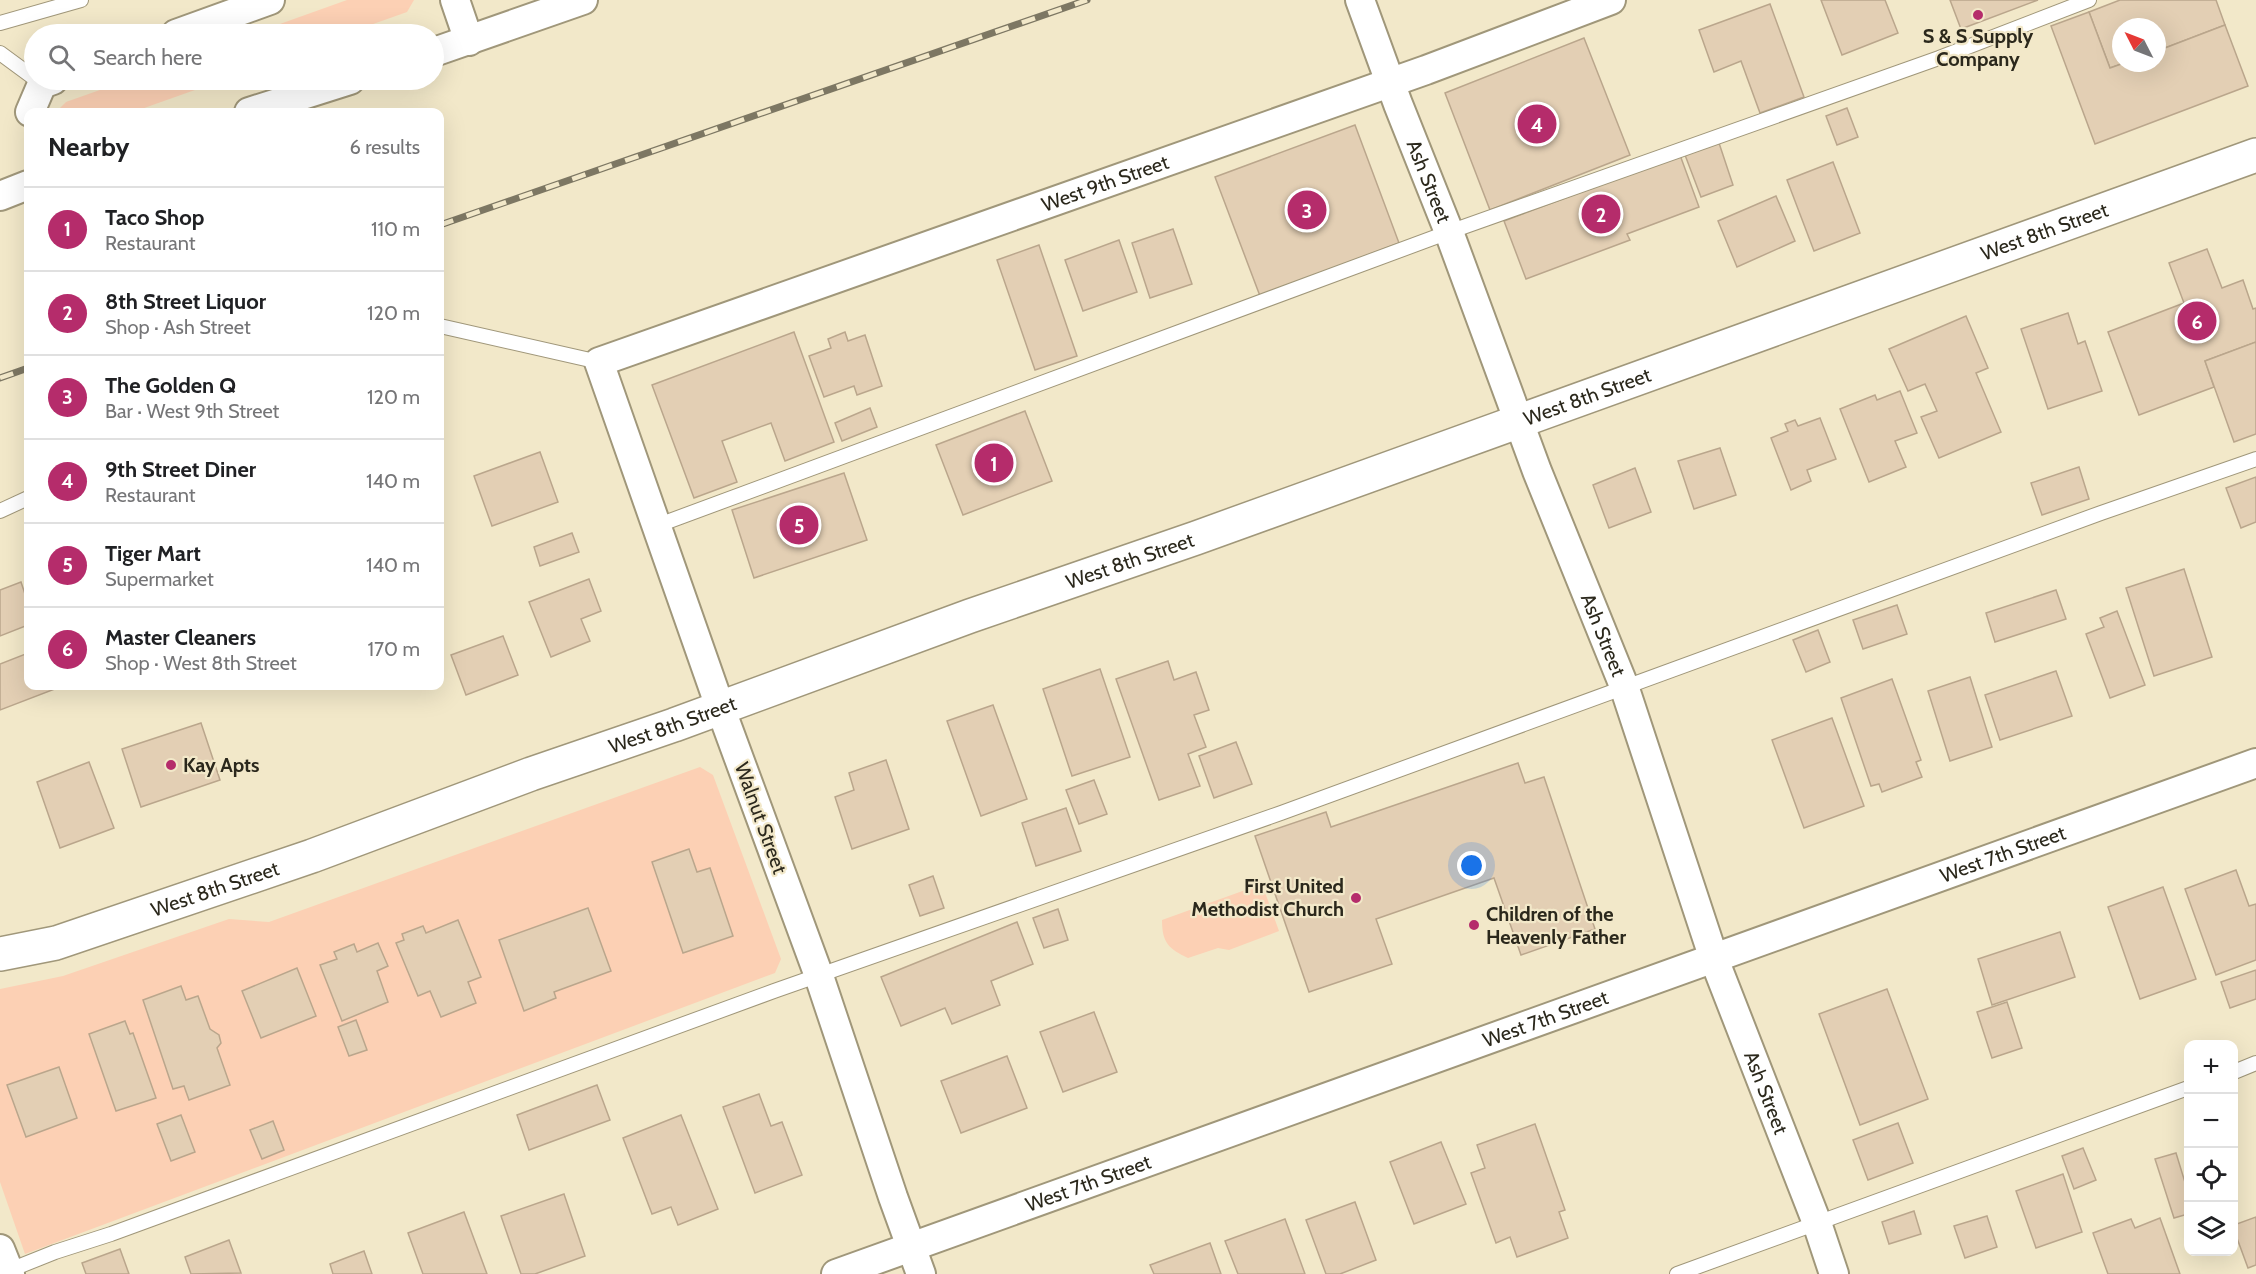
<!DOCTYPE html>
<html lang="en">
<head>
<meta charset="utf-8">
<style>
  :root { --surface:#fff; --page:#f6f6f6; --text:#202124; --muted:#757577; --line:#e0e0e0; --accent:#b52c6b }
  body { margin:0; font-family:Cabin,sans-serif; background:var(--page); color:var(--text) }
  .controls { position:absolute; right:18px; bottom:18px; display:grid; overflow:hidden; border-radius:12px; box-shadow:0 6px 24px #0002 }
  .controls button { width:54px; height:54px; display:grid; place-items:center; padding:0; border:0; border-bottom:2px solid var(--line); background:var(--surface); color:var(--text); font:30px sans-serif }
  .compass { position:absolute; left:2112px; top:18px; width:54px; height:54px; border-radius:50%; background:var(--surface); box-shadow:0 6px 24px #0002; rotate:312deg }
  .you { position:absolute; left:1472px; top:866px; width:21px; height:21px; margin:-15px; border:4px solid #fff; border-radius:50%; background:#1a73e8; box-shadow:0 0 0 9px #1a73e833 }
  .badge { display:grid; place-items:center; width:39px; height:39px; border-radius:50%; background:var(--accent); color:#fff; font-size:20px; font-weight:700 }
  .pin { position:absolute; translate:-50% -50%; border:3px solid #fff; box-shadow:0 2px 6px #0006 }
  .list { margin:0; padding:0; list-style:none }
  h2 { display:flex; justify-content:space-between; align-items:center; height:78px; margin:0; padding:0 24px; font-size:26px }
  h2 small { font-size:20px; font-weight:400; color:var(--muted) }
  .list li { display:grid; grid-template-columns:39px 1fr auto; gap:18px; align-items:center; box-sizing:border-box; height:84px; padding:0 24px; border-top:2px solid var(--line) }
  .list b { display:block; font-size:22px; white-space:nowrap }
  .list p { margin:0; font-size:20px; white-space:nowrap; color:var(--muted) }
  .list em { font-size:20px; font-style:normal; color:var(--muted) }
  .icon { flex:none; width:33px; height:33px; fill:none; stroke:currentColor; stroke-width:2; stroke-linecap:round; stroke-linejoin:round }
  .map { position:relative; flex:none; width:2256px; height:1274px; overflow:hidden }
  .search { position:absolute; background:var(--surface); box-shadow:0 6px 24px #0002; left:24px; top:24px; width:420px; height:66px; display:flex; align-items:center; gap:15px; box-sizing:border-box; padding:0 21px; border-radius:33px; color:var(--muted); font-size:22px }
  .panel { position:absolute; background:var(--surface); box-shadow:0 6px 24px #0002; left:24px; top:108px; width:420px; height:582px; border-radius:12px }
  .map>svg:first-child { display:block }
  .green { fill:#fcd0b4 }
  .building { fill:#e3cfb4; stroke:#baa68c; stroke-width:1.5 }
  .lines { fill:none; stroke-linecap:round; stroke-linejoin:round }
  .lane-casing { stroke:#a0977a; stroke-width:16 }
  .street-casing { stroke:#a0977a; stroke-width:32 }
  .secondary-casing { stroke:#a0977a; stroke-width:36 }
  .lane { stroke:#fff; stroke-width:14 }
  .street { stroke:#fff; stroke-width:28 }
  .secondary { stroke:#fff; stroke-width:33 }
  .rail-casing { stroke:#7d7763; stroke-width:7 }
  .rail { stroke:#f2e8c9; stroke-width:4.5; stroke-dasharray:14; stroke-linecap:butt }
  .poi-dot { fill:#b52c6b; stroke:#f2e8c9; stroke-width:2 }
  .labels { text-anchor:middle; stroke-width:4.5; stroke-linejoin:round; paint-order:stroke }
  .poi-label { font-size:20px; font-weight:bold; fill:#2b281c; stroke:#f2e8c9; text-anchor:start }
  .street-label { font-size:20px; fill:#2b281c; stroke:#f2e8c9 }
</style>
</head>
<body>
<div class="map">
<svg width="2256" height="1274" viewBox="0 0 2256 1274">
  <rect width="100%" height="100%" fill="#f2e8c9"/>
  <g class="green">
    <path d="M347,0H414L407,12L345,34H252Z"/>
    <path d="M128,80H223L133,112H56L66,102Z"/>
    <path d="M700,767L713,775L781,959L775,973L25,1254L0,1182V989L63,976L229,919L269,922Z"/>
    <path d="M1262,884L1279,931L1229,950L1218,948L1188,958C1169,949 1162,943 1162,920Z"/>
  </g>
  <g class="building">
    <path d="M1821,0H1885L1898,33L1842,55Z"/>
    <path d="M1950,0H2038L1961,29Z"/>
    <path d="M2120,0H2216L2225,25L2157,51V27H2121V63H2124L2110,68L2089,12Z"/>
    <path d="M1770,4L1804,97L1760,113L1741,61L1714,72L1699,30Z"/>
    <path d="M2089,12L2110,68L2124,63H2157V51L2225,25L2248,86L2095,144L2051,26Z"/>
    <path d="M1584,38L1630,155L1490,210L1445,93Z"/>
    <path d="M1847,108L1858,137L1837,145L1826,116Z"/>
    <path d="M1355,125L1399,243L1260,296L1215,177Z"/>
    <path d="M1719,143L1733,185L1701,197L1685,155Z"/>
    <path d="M1680,155L1699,207L1627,234L1630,240L1526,279L1504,221Z"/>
    <path d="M1833,162L1860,233L1814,251L1787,180Z"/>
    <path d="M1776,196L1795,241L1737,267L1718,221Z"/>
    <path d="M1173,229L1192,284L1150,298L1132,243Z"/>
    <path d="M1119,240L1137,292L1083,311L1065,260Z"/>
    <path d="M1039,245L1077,356L1035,370L997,260Z"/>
    <path d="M2207,249L2222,288L2243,280L2253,309L2256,308V342L2205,361L2214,387L2139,415L2108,332L2184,303L2169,263Z"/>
    <path d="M2068,313L2078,344L2085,341L2102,391L2048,409L2021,329Z"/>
    <path d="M1966,316L1988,368L1976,373L2001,432L1939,458L1921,417L1937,411L1925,384L1908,391L1889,349Z"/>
    <path d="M794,332L834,442L785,461L771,423L722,441L737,482L694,498L652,385Z"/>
    <path d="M845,332L848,341L865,335L882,386L857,395L854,386L824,397L809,356L831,348L828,339Z"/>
    <path d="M2256,342V434L2234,442L2205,361Z"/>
    <path d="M1900,391L1917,433L1895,441L1906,467L1869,482L1840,409L1875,395L1877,400Z"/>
    <path d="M870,408L877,427L842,441L835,423Z"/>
    <path d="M1025,411L1052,481L963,515L936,445Z"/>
    <path d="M1820,418L1836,459L1807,470L1811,481L1791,490L1771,438L1788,431L1785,424L1795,420L1798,426Z"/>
    <path d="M1720,448L1736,495L1694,509L1678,461Z"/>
    <path d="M540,452L558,502L492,526L474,476Z"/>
    <path d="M2079,467L2089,499L2042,515L2031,483Z"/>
    <path d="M1635,468L1651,512L1609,528L1593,485Z"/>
    <path d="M844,473L867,540L754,578L732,510Z"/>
    <path d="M2256,477V522L2241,528L2226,488Z"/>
    <path d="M572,533L579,552L540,566L534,547Z"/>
    <path d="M2184,569L2212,657L2154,676L2126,588Z"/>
    <path d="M589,579L601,611L581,619L590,641L551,657L529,602Z"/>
    <path d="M21,582L28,603V625L0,636V590Z"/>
    <path d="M2056,590L2066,619L1995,642L1986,613Z"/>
    <path d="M1897,605L1907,634L1863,649L1853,620Z"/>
    <path d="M2117,611L2145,685L2110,698L2086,634L2104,627L2100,618Z"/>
    <path d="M1818,630L1830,662L1806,672L1793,640Z"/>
    <path d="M503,636L518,675L466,695L451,655Z"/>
    <path d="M28,653V686H59L60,687L0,710V664Z"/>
    <path d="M1168,661L1174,680L1196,672L1209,710L1194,715L1206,747L1188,754L1200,786L1159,800L1116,679Z"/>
    <path d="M1100,669L1130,757L1072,776L1043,689Z"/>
    <path d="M2056,671L2072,716L2000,740L1985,695Z"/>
    <path d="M1970,677L1992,747L1950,761L1928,691Z"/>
    <path d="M1892,679L1921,760L1916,762L1922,777L1882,792L1879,784L1871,786L1841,698Z"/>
    <path d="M993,705L1027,799L981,816L947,721Z"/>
    <path d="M1832,718L1864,806L1804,828L1772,740Z"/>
    <path d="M201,723L220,780L141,807L122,749Z"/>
    <path d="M1236,742L1252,784L1214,798L1199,756Z"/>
    <path d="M886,760L909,829L852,849L835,797L854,790L849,773Z"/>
    <path d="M89,762L114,828L60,848L37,782Z"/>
    <path d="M1518,763L1525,783L1544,777L1595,929L1521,955L1494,878L1376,919L1392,964L1309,992L1255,836L1326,812L1331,827Z"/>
    <path d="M1094,780L1107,814L1079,824L1066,790Z"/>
    <path d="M1066,808L1081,851L1036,866L1022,823Z"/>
    <path d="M689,849L697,872L710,868L733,936L683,953L652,862Z"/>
    <path d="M2236,870L2249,906L2256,904V960L2216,975L2185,889Z"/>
    <path d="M933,876L944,908L920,916L909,885Z"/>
    <path d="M2163,887L2196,979L2140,999L2108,907Z"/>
    <path d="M588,908L611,971L554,992L556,998L524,1011L499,940Z"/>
    <path d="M1058,909L1068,940L1044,948L1033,918Z"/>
    <path d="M458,920L481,977L468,982L476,1003L441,1017L430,991L418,996L396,943L404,940L402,934L423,926L426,933Z"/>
    <path d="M1017,922L1033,964L991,981L1000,1005L952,1024L945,1008L901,1026L881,977Z"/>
    <path d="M2060,932L2075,977L1992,1005L1978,959Z"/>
    <path d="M378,943L388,966L377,971L388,1002L342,1021L320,965L337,959L334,952L354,944L357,952Z"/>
    <path d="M297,968L316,1016L261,1038L242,991Z"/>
    <path d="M2256,970V999L2230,1008L2221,982Z"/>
    <path d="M181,986L186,1000L198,996L210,1029L219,1035L221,1043L217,1048L230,1085L189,1100L184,1086L173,1089L143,1000Z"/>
    <path d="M1887,989L1928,1099L1860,1125L1819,1014Z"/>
    <path d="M2007,1002L2022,1048L1992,1058L1977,1012Z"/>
    <path d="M1094,1012L1117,1072L1063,1092L1040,1032Z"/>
    <path d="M356,1020L367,1050L349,1056L338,1027Z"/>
    <path d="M125,1021L130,1034L133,1033L156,1098L116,1111L89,1034Z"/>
    <path d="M1007,1056L1027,1108L961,1133L941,1081Z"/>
    <path d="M59,1067L77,1118L26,1137L7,1085Z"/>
    <path d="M597,1085L610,1120L529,1150L517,1115Z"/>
    <path d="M759,1094L771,1126L782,1122L802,1175L755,1193L723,1107Z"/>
    <path d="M181,1115L195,1152L171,1161L157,1124Z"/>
    <path d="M681,1115L718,1209L678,1225L671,1207L652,1214L623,1138Z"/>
    <path d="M273,1121L284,1150L262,1159L250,1130Z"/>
    <path d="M1898,1123L1913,1163L1868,1180L1853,1140Z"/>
    <path d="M1535,1124L1565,1210L1559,1212L1568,1238L1517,1257L1510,1237L1496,1243L1471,1173L1485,1168L1477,1145Z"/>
    <path d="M1441,1142L1466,1204L1414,1224L1390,1162Z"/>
    <path d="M2083,1148L2096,1180L2074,1189L2062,1156Z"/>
    <path d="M2176,1153L2188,1192V1214L2174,1218L2155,1159Z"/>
    <path d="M2063,1174L2082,1232L2036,1248L2016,1191Z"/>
    <path d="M564,1194L585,1256L535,1274H521L501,1216Z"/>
    <path d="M1355,1202L1376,1260L1340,1274H1326L1306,1220Z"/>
    <path d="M1914,1211L1921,1234L1889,1244L1882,1222Z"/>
    <path d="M464,1212L487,1274H423L408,1233Z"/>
    <path d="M1987,1216L1997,1247L1965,1258L1954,1226Z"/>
    <path d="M2256,1217V1265L2248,1268L2234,1230V1225Z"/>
    <path d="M2160,1218L2180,1274H2108L2093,1233L2131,1219L2135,1228Z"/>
    <path d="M1285,1219L1305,1274H1238L1225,1241Z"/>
    <path d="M229,1240L241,1273L191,1274L185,1257Z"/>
    <path d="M1210,1243L1221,1274H1154L1150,1265Z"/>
    <path d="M120,1249L129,1274H86L82,1263Z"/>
    <path d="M364,1251L372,1274H333L330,1264Z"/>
  </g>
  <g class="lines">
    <g class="lane-casing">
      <g id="lane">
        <path d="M0,23L81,0"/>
        <path d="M0,53L34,78"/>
        <path d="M440,326L599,362"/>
        <path d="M0,511L28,498"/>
        <path d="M656,526L1449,232L1939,58L2089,0"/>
        <path d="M2234,1072L2256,1063"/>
        <path d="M5,1272L55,1252L111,1234L774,991L1281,813L2101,513L2256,459"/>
        <path d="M1677,1274L2188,1088"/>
      </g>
    </g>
    <g class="street-casing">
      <g id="street">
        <path d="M455,0L469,41"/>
        <path id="s1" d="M1360,0L1398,104L1449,232L1537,471L1624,686L1714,959L1817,1223L1834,1274"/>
        <path d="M176,34L270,0"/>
        <path d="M434,52L583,0"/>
        <path d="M30,112L42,84L53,80"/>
        <path d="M249,112L350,80"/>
        <path d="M0,196L28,185"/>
        <path d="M0,1249L10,1274"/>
        <path id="s2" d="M836,1274L2256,763"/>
        <path id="s3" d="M921,1274L893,1197L819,976L720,707L599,362L1426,70L1611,0"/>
      </g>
    </g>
    <g class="secondary-casing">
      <g id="secondary">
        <path id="s4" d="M0,954L56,943L312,856L531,774L674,725L970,616L1196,538L2256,155"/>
      </g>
    </g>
    <use href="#lane" class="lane"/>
    <use href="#street" class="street"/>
    <use href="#secondary" class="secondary"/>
    <g class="rail-casing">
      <g id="rail">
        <path d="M440,225L1087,0"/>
        <path d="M0,378L28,368"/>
      </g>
    </g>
    <use href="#rail" class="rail"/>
  </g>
  <g class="poi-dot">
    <circle cx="1978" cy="15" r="6"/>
    <circle cx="171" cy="765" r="6"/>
    <circle cx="1356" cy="898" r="6"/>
    <circle cx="1474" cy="925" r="6"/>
  </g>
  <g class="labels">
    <g class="poi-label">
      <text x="1978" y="43" text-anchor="middle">S &amp; S Supply<tspan x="1978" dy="23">Company</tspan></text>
      <text x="183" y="772">Kay Apts</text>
      <text x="1344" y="893" text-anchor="end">First United<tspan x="1344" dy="23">Methodist Church</tspan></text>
      <text x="1486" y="921">Children of the<tspan x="1486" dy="23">Heavenly Father</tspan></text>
    </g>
    <g class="street-label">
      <text dy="7" stroke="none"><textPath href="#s1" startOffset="194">Ash Street</textPath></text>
      <text dy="7" stroke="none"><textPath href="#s3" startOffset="1504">West 9th Street</textPath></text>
      <text dy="7" stroke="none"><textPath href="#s4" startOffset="2169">West 8th Street</textPath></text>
      <text dy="7" stroke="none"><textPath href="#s4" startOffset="1683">West 8th Street</textPath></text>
      <text dy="7" stroke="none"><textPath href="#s4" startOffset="1197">West 8th Street</textPath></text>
      <text dy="7" stroke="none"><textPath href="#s1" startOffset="680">Ash Street</textPath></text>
      <text dy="7" stroke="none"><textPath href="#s4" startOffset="711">West 8th Street</textPath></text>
      <text transform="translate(761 818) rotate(70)" y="7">Walnut Street</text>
      <text dy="7" stroke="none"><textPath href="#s2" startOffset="1240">West 7th Street</textPath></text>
      <text dy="7" stroke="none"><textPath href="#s4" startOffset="225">West 8th Street</textPath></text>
      <text dy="7" stroke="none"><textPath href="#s2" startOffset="754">West 7th Street</textPath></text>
      <text dy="7" stroke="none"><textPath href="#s1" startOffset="1166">Ash Street</textPath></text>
      <text dy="7" stroke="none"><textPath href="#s2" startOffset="268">West 7th Street</textPath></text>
    </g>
  </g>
</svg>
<div class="controls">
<button>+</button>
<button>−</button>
<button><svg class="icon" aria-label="locate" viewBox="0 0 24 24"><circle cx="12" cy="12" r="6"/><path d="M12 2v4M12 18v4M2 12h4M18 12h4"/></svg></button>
<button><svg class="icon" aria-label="layers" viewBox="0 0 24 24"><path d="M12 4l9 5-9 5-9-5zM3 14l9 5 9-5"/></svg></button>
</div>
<svg class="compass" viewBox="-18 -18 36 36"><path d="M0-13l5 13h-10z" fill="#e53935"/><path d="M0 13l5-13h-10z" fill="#757577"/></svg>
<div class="you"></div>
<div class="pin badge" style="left:994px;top:463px">1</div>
<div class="pin badge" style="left:1601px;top:214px">2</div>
<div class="pin badge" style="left:1307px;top:210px">3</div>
<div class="pin badge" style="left:1537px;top:124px">4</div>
<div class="pin badge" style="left:799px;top:525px">5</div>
<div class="pin badge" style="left:2197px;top:321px">6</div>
<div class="search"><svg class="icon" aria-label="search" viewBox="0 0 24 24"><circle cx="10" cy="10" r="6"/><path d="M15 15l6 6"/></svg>Search here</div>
<section class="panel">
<h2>Nearby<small>6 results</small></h2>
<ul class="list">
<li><span class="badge">1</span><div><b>Taco Shop</b><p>Restaurant</p></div><em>110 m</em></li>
<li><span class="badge">2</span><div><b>8th Street Liquor</b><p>Shop · Ash Street</p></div><em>120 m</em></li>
<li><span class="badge">3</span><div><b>The Golden Q</b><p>Bar · West 9th Street</p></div><em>120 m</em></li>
<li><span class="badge">4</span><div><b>9th Street Diner</b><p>Restaurant</p></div><em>140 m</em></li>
<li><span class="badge">5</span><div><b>Tiger Mart</b><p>Supermarket</p></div><em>140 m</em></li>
<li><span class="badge">6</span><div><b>Master Cleaners</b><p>Shop · West 8th Street</p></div><em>170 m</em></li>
</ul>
</section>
</div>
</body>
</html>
